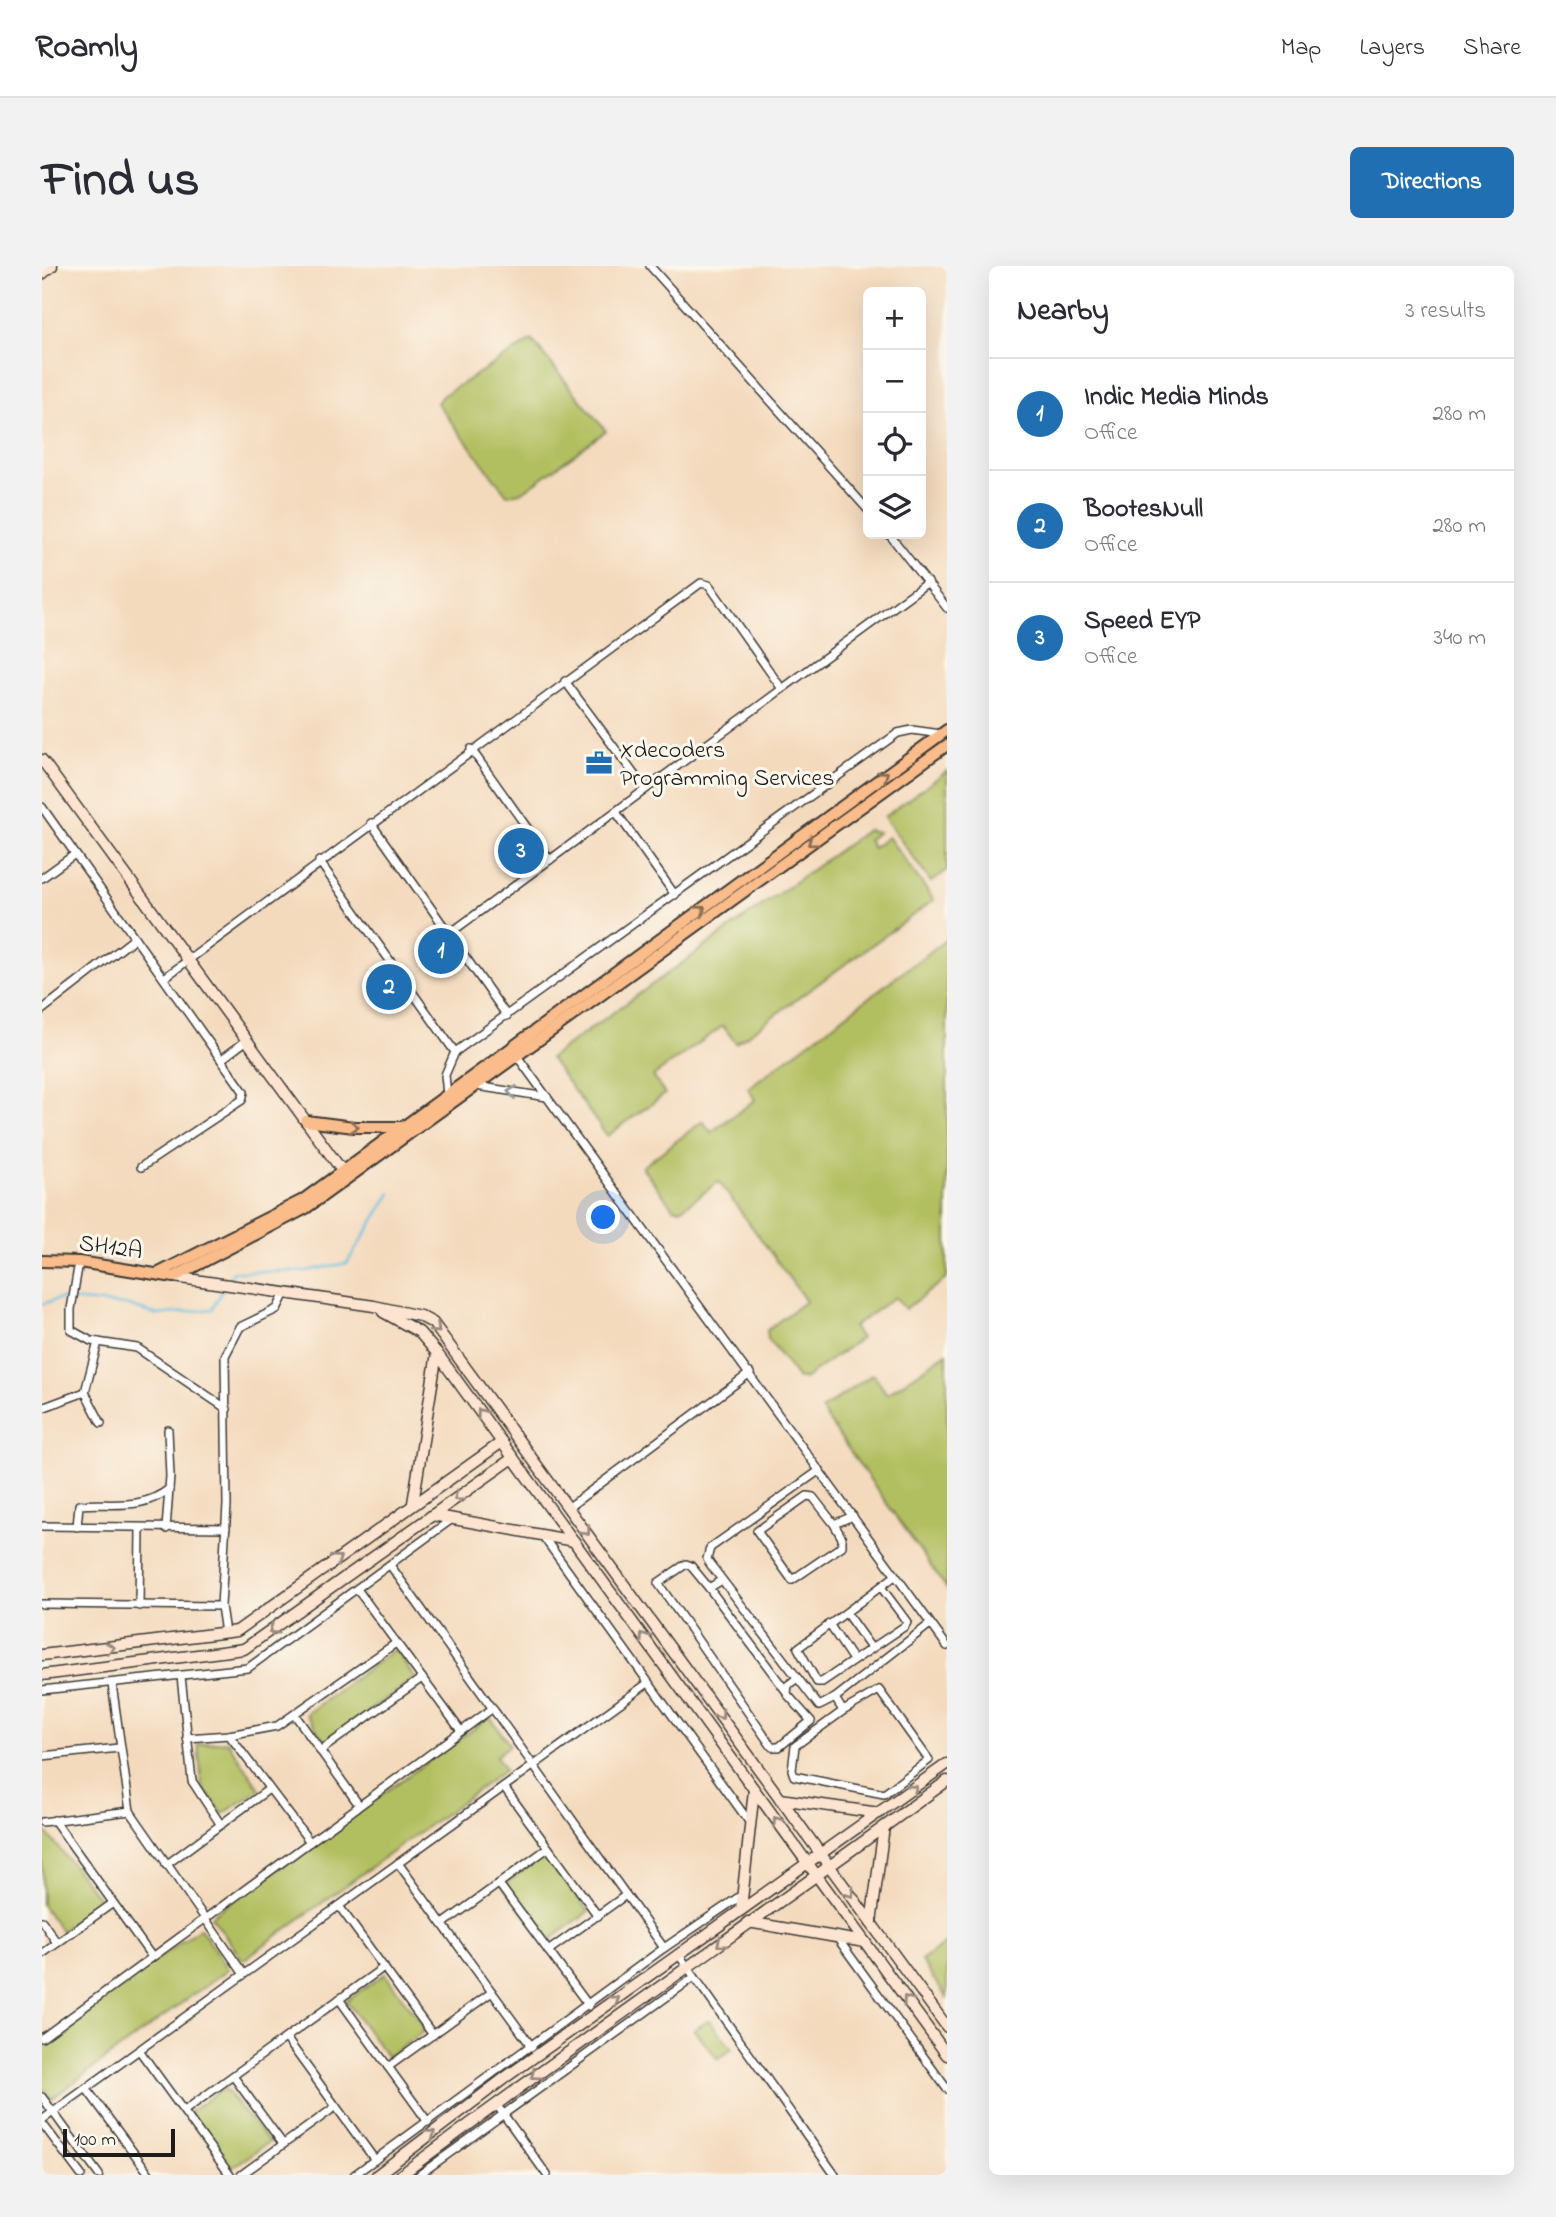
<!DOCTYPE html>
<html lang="en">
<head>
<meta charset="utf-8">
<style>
  :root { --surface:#fff; --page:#f2f2f3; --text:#2b2b33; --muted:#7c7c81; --line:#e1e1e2; --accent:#1f6fb2 }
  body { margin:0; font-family:"Indie Flower",sans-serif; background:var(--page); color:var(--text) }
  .controls { position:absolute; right:21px; top:21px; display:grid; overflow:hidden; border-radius:10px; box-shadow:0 7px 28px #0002 }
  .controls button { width:63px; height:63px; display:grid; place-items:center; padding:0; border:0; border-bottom:2px solid var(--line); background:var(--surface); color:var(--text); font:35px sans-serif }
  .scale { position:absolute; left:21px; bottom:18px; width:112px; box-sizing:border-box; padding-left:7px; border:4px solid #1c1c1c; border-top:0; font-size:19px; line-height:24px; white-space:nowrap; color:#1c1c1c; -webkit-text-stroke:5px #fbf7ec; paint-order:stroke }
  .you { position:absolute; left:562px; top:952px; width:24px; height:24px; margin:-18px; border:5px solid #fff; border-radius:50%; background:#1a73e8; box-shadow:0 0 0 10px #1a73e833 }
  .badge { display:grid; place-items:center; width:46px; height:46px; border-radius:50%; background:var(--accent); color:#fff; font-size:23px; font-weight:700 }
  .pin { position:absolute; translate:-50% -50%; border:4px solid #fff; box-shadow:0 2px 7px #0006 }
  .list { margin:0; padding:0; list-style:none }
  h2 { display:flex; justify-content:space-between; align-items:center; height:91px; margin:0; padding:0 28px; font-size:30px }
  h2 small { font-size:23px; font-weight:400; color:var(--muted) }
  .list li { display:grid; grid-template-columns:46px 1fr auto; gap:21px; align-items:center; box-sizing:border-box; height:112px; padding:0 28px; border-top:2px solid var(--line) }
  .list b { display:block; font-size:26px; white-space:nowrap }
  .list p { margin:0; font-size:23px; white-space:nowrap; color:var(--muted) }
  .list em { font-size:23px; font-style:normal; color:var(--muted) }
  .icon { flex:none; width:38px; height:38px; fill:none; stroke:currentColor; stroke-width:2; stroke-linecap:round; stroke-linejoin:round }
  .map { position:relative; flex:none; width:905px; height:1909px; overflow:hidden; border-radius:10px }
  header { display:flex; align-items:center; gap:42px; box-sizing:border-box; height:98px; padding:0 35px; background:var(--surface); border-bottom:2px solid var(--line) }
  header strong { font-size:33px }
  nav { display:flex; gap:38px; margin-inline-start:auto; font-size:24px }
  .intro { display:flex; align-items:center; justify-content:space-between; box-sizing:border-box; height:168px; padding:0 42px }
  h1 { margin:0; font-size:49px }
  .button { padding:18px 32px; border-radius:10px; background:var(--accent); color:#fff; font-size:24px; font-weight:700 }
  main { display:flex; gap:42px; padding:0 42px }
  aside { flex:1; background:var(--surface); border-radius:10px; box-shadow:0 7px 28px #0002 }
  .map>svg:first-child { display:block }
  .green { fill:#b2bf61; stroke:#676e3e; stroke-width:2 }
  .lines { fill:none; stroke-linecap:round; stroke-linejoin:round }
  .stream { stroke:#5dbbdb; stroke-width:2.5 }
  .street-casing { stroke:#3c3834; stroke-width:10 }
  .secondary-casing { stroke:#3c3834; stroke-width:13 }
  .primary-casing { stroke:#3c3834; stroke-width:14 }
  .street { stroke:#fff; stroke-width:7 }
  .secondary { stroke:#fde4d0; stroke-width:10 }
  .primary { stroke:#f9bc8a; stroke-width:10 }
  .oneway { stroke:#8a6c53 }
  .oneway2 { stroke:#999 }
  .oneway3 { stroke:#988a7f }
  .labels { text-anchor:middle; stroke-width:6; stroke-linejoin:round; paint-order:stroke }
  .poi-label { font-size:24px; fill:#1c1c1c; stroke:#fbf7ec; text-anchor:start }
  .street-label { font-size:24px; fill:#1c1c1c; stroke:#fbf7ec }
</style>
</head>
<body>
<header>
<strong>Roamly</strong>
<nav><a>Map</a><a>Layers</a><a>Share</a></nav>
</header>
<div class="intro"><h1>Find us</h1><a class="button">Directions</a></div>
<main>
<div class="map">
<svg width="905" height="1909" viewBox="0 0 905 1909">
  <rect width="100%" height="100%" fill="#fbf7ec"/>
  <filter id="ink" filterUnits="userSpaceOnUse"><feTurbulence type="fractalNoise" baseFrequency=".0143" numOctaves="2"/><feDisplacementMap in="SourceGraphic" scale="14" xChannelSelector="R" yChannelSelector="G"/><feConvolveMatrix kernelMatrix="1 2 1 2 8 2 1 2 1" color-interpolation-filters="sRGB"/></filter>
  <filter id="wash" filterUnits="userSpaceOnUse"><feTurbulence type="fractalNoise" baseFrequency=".00686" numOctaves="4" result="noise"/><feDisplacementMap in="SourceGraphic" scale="28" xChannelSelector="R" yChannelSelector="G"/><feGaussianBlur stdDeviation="1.57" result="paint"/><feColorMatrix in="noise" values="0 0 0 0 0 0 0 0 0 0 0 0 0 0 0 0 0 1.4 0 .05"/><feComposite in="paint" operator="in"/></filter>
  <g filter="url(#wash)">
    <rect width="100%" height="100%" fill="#f4dabd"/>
    <g class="green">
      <path d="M490,74L564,165L482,225L465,229L395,137L400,130Z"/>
      <path d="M905,505V604L889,616L842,551Z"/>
      <path d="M825,564L836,566L826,574L831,582L846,571L892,634L694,777L681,760L611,810L623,828L565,870L508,792Z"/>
      <path d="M905,673V1012L863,1043L853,1031L811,1061L819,1072L762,1113H756L726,1073L725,1064L764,1035L677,916L639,943L631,942L600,901L661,855L669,866L713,834L706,822Z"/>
      <path d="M905,1087V1323L779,1144L831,1108L845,1128Z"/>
      <path d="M353,1383L373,1412L284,1476L264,1448Z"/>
      <path d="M448,1451L468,1479L454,1490L463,1504L201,1694L169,1650Z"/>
      <path d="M185,1475L218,1523L181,1548L160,1521L156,1478Z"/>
      <path d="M0,1561L60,1636L19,1665L0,1639Z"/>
      <path d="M501,1589L547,1645L504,1677L461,1620Z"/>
      <path d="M158,1662L186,1703L9,1833L0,1821V1777Z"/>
      <path d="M905,1676V1732L879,1695Z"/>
      <path d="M343,1708L384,1764L345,1791L304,1735Z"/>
      <path d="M667,1754L690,1783L676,1793L652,1764Z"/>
      <path d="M182,1822L227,1876L188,1903L147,1846Z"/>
    </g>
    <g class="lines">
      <g class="stream">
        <path d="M185,1017L191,1006L264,1005L305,997L349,927"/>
        <path d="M0,1038L16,1033L83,1039L116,1049L170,1043L181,1023"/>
      </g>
    </g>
  </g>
  <g filter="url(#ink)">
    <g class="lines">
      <g class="street-casing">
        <g id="street">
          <path d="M608,0L826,244"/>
          <path d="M847,268L905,342"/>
          <path d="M523,415L603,523"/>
          <path d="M429,483L508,594"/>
          <path d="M0,541L202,826L200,834L99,901"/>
          <path d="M574,546L633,629"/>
          <path d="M329,557L465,750"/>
          <path d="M277,595L413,786L856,467L870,464L899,468"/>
          <path d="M0,612L33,588"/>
          <path d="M407,668L740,423"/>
          <path d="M122,712L659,317L667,319L740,423L886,316"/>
          <path d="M0,744L93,672"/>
          <path d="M475,790L905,1380"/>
          <path d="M180,793L205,774"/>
          <path d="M434,820L505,831"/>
          <path d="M405,829L403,809L413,786"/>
          <path d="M37,996L29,1043V1064L49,1075L95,1082L185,1143"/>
          <path d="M56,1076L43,1126L59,1157"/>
          <path d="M0,1142L43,1126"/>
          <path d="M778,1204L668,1282L665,1293L668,1298L777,1440L793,1432L888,1358"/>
          <path d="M527,1241L708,1107"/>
          <path d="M792,1258L800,1272V1280L750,1314L715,1265L765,1230L771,1231L792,1258L811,1250"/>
          <path d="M0,1260L184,1262"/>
          <path d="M35,1261L37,1239C70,1236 99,1245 127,1223"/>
          <path d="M124,1263L128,1210L126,1164"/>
          <path d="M500,1269L708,1557"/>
          <path d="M348,1299L622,1682"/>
          <path d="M680,1314L667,1322L649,1300L644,1298L616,1317L730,1481H737L769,1455L745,1428L746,1419L754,1413"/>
          <path d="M839,1321L865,1356L863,1360L780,1416H775L756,1382L853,1310"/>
          <path d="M667,1322L744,1425"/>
          <path d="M315,1323L419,1465"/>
          <path d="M0,1338L179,1340L185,1239L183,1090L198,1061L235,1043L242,1029"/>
          <path d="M97,1340L98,1263"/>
          <path d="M179,1340L183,1367"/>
          <path d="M804,1347L829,1382"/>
          <path d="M787,1358L811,1394"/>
          <path d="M139,1410L150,1515L179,1559"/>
          <path d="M70,1418L88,1545L201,1707"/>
          <path d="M0,1424L206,1402L410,1253"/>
          <path d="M793,1432L801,1445L837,1424L887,1494L842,1528L752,1510L750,1504L753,1480L801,1445"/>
          <path d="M253,1449L317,1539"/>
          <path d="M187,1469L268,1576"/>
          <path d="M145,1472L187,1469L235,1460L354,1377"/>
          <path d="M278,1485L380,1412"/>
          <path d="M0,1490L77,1482"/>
          <path d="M462,1521L556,1650"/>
          <path d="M12,1554L110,1691"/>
          <path d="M0,1556L88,1545"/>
          <path d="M356,1597L490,1781"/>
          <path d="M124,1599L227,1523"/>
          <path d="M457,1618L547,1740"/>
          <path d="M297,1640L391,1769"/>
          <path d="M0,1655L15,1677"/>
          <path d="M401,1658L506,1582"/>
          <path d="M796,1673L905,1823"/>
          <path d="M506,1685L584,1629"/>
          <path d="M0,1688L71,1637"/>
          <path d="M637,1689L793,1909"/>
          <path d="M297,1733L386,1856"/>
          <path d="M0,1772L451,1442"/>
          <path d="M244,1772L333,1894"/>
          <path d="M97,1784L188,1909"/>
          <path d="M346,1801L450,1726"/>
          <path d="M191,1810L241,1878"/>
          <path d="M44,1822L108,1909"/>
          <path d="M0,1831L57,1909"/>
          <path d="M454,1838L505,1909"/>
          <path d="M142,1845L342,1701"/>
          <path d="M0,1854L606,1417"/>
          <path d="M0,1857L39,1909"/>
          <path d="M199,1909L293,1841"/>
          <path d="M312,1909L622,1682L700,1629"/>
          <path d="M377,1909L651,1712"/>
        </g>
      </g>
      <g class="secondary-casing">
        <g id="secondary">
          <path d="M0,8L10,0"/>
          <path d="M0,494L304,910"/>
          <path d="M132,1011L332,1040L378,1050L391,1057L905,1761"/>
          <path d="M341,1046L377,1066L395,1087L905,1789"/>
          <path d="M371,1237L395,1087"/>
          <path d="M390,1249L532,1275"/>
          <path d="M0,1389L195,1365L460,1176"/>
          <path d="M0,1409L202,1383L471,1192"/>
          <path d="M738,1533L837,1547"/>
          <path d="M699,1643L712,1524"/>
          <path d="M706,1656L823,1676"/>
          <path d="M829,1657L842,1561"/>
          <path d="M335,1909L464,1811L905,1498"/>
          <path d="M359,1909C538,1774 724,1648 905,1515"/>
        </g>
      </g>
      <g class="primary-casing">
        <g id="primary">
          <path d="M264,855L312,861H361"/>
          <path d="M0,995L37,996L132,1011L264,942L905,479"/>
          <path d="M115,1008L261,934L905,464"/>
        </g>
      </g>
      <use href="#street" class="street"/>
      <use href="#secondary" class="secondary"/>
      <use href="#primary" class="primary"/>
    </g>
    <defs><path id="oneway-chevron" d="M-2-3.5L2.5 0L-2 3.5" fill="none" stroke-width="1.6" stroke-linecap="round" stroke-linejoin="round" transform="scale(1.75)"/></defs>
    <g class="oneway">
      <use href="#oneway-chevron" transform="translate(842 509) rotate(-36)"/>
      <use href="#oneway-chevron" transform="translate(770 576) rotate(144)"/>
      <use href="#oneway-chevron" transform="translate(659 644) rotate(-36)"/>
      <use href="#oneway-chevron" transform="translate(312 861) rotate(4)"/>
    </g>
    <use class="oneway2" href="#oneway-chevron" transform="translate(470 826) rotate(-172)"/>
    <g class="oneway3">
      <use href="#oneway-chevron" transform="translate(394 1063) rotate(44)"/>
      <use href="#oneway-chevron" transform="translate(439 1147) rotate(-126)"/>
      <use href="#oneway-chevron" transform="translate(416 1231) rotate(144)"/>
      <use href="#oneway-chevron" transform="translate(544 1265) rotate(54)"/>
      <use href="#oneway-chevron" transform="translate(295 1293) rotate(-36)"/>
      <use href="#oneway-chevron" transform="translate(231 1364) rotate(145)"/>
      <use href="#oneway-chevron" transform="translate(602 1371) rotate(-126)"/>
      <use href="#oneway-chevron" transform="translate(68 1382) rotate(-7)"/>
      <use href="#oneway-chevron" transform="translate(678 1449) rotate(54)"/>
      <use href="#oneway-chevron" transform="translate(871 1523) rotate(-36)"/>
      <use href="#oneway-chevron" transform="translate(735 1555) rotate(-126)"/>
      <use href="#oneway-chevron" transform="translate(808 1627) rotate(54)"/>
      <use href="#oneway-chevron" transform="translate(679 1677) rotate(143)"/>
      <use href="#oneway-chevron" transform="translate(573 1734) rotate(-34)"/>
      <use href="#oneway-chevron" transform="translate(865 1734) rotate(-126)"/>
      <use href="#oneway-chevron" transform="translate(493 1809) rotate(143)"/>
      <use href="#oneway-chevron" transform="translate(389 1868) rotate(-38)"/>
    </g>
  </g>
  <defs>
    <g id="office-bare" transform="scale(2.1)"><path d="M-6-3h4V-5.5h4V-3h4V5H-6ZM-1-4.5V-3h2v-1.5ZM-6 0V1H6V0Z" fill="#1f6fb2" stroke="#fbf7ec" stroke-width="2.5" paint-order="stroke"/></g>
  </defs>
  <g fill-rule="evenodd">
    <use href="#office-bare" x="557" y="497"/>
  </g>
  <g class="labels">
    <g class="poi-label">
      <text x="578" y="491">Xdecoders<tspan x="578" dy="28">Programming Services</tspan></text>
    </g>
    <g class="street-label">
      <text transform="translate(69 980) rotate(8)" y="8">SH12A</text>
    </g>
  </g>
</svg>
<div class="controls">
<button>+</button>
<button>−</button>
<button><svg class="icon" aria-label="locate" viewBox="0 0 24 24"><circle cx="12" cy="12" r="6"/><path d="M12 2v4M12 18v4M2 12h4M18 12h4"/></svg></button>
<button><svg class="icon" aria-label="layers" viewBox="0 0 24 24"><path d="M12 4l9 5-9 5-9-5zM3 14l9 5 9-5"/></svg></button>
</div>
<div class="scale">100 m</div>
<div class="you"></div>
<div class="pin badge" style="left:399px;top:685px">1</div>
<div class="pin badge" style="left:347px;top:721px">2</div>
<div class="pin badge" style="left:479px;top:585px">3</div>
</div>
<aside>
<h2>Nearby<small>3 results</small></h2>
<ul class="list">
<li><span class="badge">1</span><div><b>Indic Media Minds</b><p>Office</p></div><em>280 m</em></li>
<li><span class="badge">2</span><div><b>BootesNull</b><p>Office</p></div><em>280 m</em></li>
<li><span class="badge">3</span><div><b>Speed EYP</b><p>Office</p></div><em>340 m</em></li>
</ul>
</aside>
</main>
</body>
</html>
